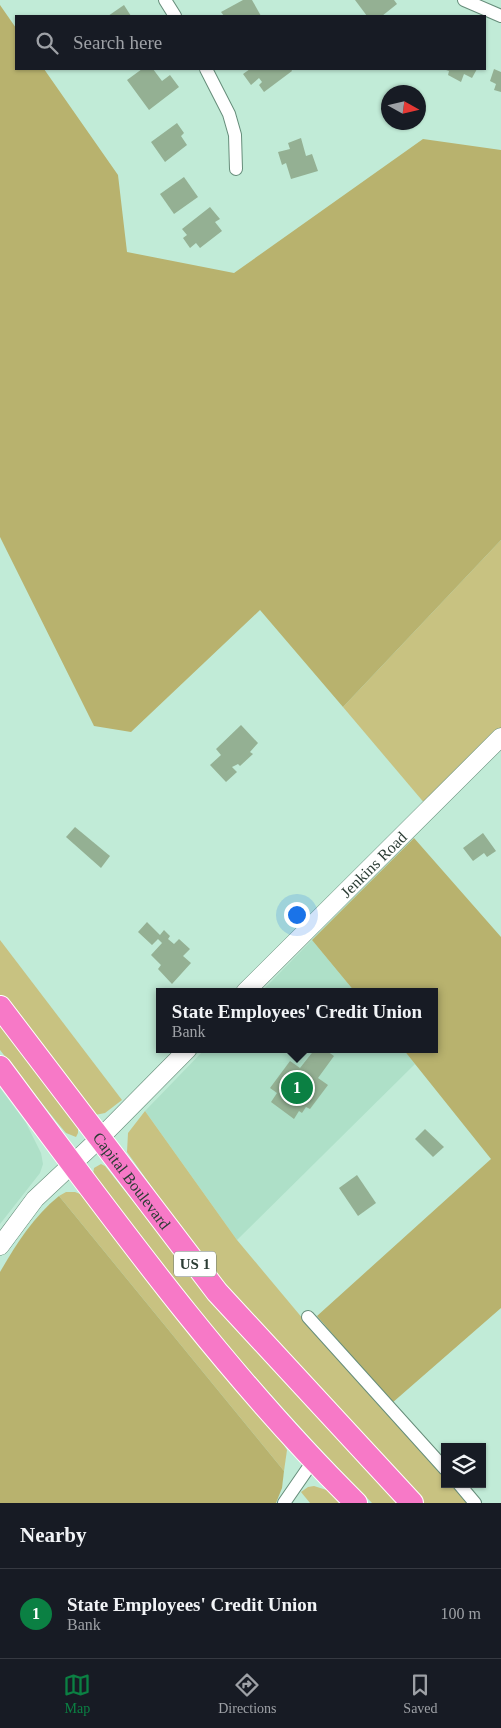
<!DOCTYPE html>
<html lang="en">
<head>
<meta charset="utf-8">
<style>
  :root { --surface:#171b24; --page:#242831; --text:#f1f3f6; --muted:#9ea1a6; --line:#363941; --accent:#0b8043 }
  body { margin:0; font-family:Georgia,serif; background:var(--page); color:var(--text) }
  .controls { position:absolute; right:15px; bottom:15px; display:grid; overflow:hidden; border-radius:0px; box-shadow:0 1px 4px #0004 }
  .controls button { width:45px; height:45px; display:grid; place-items:center; padding:0; border:0; border-bottom:1px solid var(--line); background:var(--surface); color:var(--text); font:25px sans-serif }
  .compass { position:absolute; left:381px; top:85px; width:45px; height:45px; border-radius:50%; background:var(--surface); box-shadow:0 1px 4px #0004; rotate:98deg }
  .you { position:absolute; left:296px; top:914px; width:18px; height:18px; margin:-12px; border:4px solid #fff; border-radius:50%; background:#1a73e8; box-shadow:0 0 0 8px #1a73e833 }
  .badge { display:grid; place-items:center; width:32px; height:32px; border-radius:50%; background:var(--accent); color:#fff; font-size:16px; font-weight:700 }
  .pin { position:absolute; translate:-50% -50%; border:2px solid #fff; box-shadow:0 1px 5px #0006 }
  .popup { position:absolute; left:156px; top:988px; width:282px; height:65px; box-sizing:border-box; display:grid; place-content:center; border-radius:0px; background:var(--surface); filter:drop-shadow(0 1px 4px #0005); font-size:16px; white-space:nowrap; color:var(--muted) }
  .popup b { font-size:19px; color:var(--text) }
  .popup::after { content:''; position:absolute; left:50%; top:100%; margin-left:-10px; border:10px solid transparent; border-top-color:var(--surface) }
  .list { margin:0; padding:0; list-style:none }
  h2 { display:flex; justify-content:space-between; align-items:center; height:65px; margin:0; padding:0 20px; font-size:21px }
  h2 small { font-size:16px; font-weight:400; color:var(--muted) }
  .list li { display:grid; grid-template-columns:32px 1fr auto; gap:15px; align-items:center; box-sizing:border-box; height:90px; padding:0 20px; border-top:1px solid var(--line) }
  .list b { display:block; font-size:19px; white-space:nowrap }
  .list p { margin:0; font-size:16px; white-space:nowrap; color:var(--muted) }
  .list em { font-size:16px; font-style:normal; color:var(--muted) }
  .icon { flex:none; width:28px; height:28px; fill:none; stroke:currentColor; stroke-width:2; stroke-linecap:round; stroke-linejoin:round }
  .map { position:relative; flex:none; width:501px; height:1503px; overflow:hidden }
  .search { position:absolute; background:var(--surface); box-shadow:0 1px 4px #0004; left:15px; right:15px; top:15px; height:55px; display:flex; align-items:center; gap:12px; box-sizing:border-box; padding:0 18px; border-radius:0px; color:var(--muted); font-size:19px }
  .sheet { height:155px; background:var(--surface) }
  nav { display:flex; justify-content:space-around; align-items:center; box-sizing:border-box; height:70px; border-top:1px solid var(--line); background:var(--surface); font-size:14px; color:var(--muted) }
  nav a { display:grid; justify-items:center; gap:2px }
  nav .on { color:var(--accent) }
  .map>svg:first-child { display:block }
  .built { fill:#aee0c8 }
  .green { fill:#c8c281 }
  .forest { fill:#b8b26e }
  .building { fill:#94b093 }
  .lines { fill:none; stroke-linecap:round; stroke-linejoin:round }
  .street-casing { stroke:#668d7a; stroke-width:14 }
  .secondary-casing { stroke:#668d7a; stroke-width:19 }
  .highway-casing { stroke:#fff; stroke-width:24 }
  .street { stroke:#fff; stroke-width:12 }
  .secondary { stroke:#fff; stroke-width:18 }
  .highway { stroke:#f779c7; stroke-width:22 }
  .labels { text-anchor:middle; stroke-width:5; stroke-linejoin:round; paint-order:stroke }
  .shield { fill:#fff; stroke:#6b7671; stroke-width:1 }
  .shield-label { font-size:15px; font-weight:bold; fill:#2b3c34 }
  .street-label { font-size:16px; fill:#2b3c34; stroke:#fff }
</style>
</head>
<body>
<div class="map">
<svg width="501" height="1503" viewBox="0 0 501 1503">
  <rect width="100%" height="100%" fill="#c1ebd7"/>
  <g class="built">
    <path d="M312,940L355,992H261Z"/>
    <path d="M205,1049H403L415,1064L237,1240L145,1111Z"/>
    <path d="M0,1088L26,1123L41,1153L43,1164L40,1173L0,1224Z"/>
  </g>
  <g class="green">
    <path d="M501,540V730L426,805L343,707Z"/>
    <path d="M0,940L122,1100L105,1113L95,1115L0,998Z"/>
    <path d="M0,1021L78,1126V1133L76,1137L66,1133L56,1121L0,1050Z"/>
    <path d="M145,1111L237,1240L324,1344L445,1478V1484H451L469,1503H422L257,1324L196,1249L127,1152L128,1133Z"/>
    <path d="M101,1164L105,1166L178,1258L404,1503H372C272,1401 176,1289 93,1174L94,1168Z"/>
    <path d="M66,1192H75L88,1197L273,1428L287,1450L284,1471L59,1196Z"/>
    <path d="M314,1486L336,1493L347,1503H310L301,1492L308,1487Z"/>
  </g>
  <g class="forest">
    <path d="M0,5L16,28V69H44L118,175L127,252L234,273L423,139L501,150V540L343,707L260,610L131,732L94,726L0,537Z"/>
    <path d="M414,838L501,937V1308L392,1403L317,1316L491,1159L403,1049H434V992H355L312,940Z"/>
    <path d="M59,1196L284,1471L282,1488L276,1503H0V1272C17,1243 33,1217 59,1196Z"/>
  </g>
  <g class="building">
    <path d="M243,0H252L261,16H224L221,12Z"/>
    <path d="M355,0H394L397,4L382,16H367Z"/>
    <path d="M124,5L131,16H108Z"/>
    <path d="M142,69H153L162,81L170,75L179,87L149,110L127,80Z"/>
    <path d="M250,69H291L292,71L264,92L259,85L262,82L259,78L251,85L243,74Z"/>
    <path d="M443,69H477L472,78L464,74L461,82L448,75L449,71Z"/>
    <path d="M494,69L501,72V92L494,90L496,84L490,81Z"/>
    <path d="M177,123L184,133L181,136L187,145L165,162L151,142Z"/>
    <path d="M301,138L306,156L312,154L318,171L291,179L286,163L282,165L278,152L290,149L288,143Z"/>
    <path d="M184,177L198,197L174,214L160,194Z"/>
    <path d="M210,207L220,219L215,222L222,231L200,248L196,243L190,248L183,238L187,235L182,229Z"/>
    <path d="M241,725L258,743L250,752L253,754L240,766L238,764L232,767L237,772L226,782L210,765L221,755L216,749Z"/>
    <path d="M75,827L110,856L101,868L66,837Z"/>
    <path d="M483,833L496,851L487,857L484,853L473,861L463,848Z"/>
    <path d="M147,922L160,935L164,930L170,936L168,939L174,944L179,939L190,949L183,956L191,963L172,984L158,969L161,965L151,955L162,943L158,939L152,945L138,932Z"/>
    <path d="M315,1049H324L334,1056L318,1078L328,1085L310,1109L306,1107L302,1113L299,1111L294,1119L271,1102L277,1093L270,1088L290,1061L300,1068Z"/>
    <path d="M425,1129L444,1147L433,1157L415,1139Z"/>
    <path d="M357,1175L376,1203L358,1216L339,1188Z"/>
  </g>
  <g class="lines">
    <g class="street-casing">
      <g id="street">
        <path d="M165,0L175,16"/>
        <path d="M464,0L501,16"/>
        <path d="M206,69L229,114L235,135L236,169"/>
        <path d="M308,1317L445,1469"/>
        <path d="M459,1484L475,1503"/>
        <path d="M284,1503L313,1461"/>
      </g>
    </g>
    <g class="secondary-casing">
      <g id="secondary">
        <path id="s1" d="M245,992L501,737"/>
        <path d="M0,1246L35,1199L99,1139L188,1049"/>
      </g>
    </g>
    <g class="highway-casing">
      <g id="highway">
        <path id="s2" d="M0,1007L217,1292L412,1503"/>
        <path d="M0,1067C111,1216 224,1373 356,1503"/>
      </g>
    </g>
    <use href="#street" class="street"/>
    <use href="#secondary" class="secondary"/>
    <use href="#highway" class="highway"/>
  </g>
  <g class="labels">
    <rect class="shield" x="174" y="1251.5" width="42" height="25" rx="4"/>
    <g class="shield-label">
      <text x="195" y="1269">US 1</text>
    </g>
    <g class="street-label">
      <text dy="6" stroke="none"><textPath href="#s1" startOffset="181">Jenkins Road</textPath></text>
      <text dy="6" stroke="none"><textPath href="#s2" startOffset="218">Capital Boulevard</textPath></text>
    </g>
  </g>
</svg>
<div class="controls">
<button><svg class="icon" aria-label="layers" viewBox="0 0 24 24"><path d="M12 4l9 5-9 5-9-5zM3 14l9 5 9-5"/></svg></button>
</div>
<svg class="compass" viewBox="-18 -18 36 36"><path d="M0-13l5 13h-10z" fill="#e53935"/><path d="M0 13l5-13h-10z" fill="#9ea1a6"/></svg>
<div class="you"></div>
<div class="pin badge" style="left:297px;top:1088px">1</div>
<div class="popup"><b>State Employees' Credit Union</b>Bank</div>
<div class="search"><svg class="icon" aria-label="search" viewBox="0 0 24 24"><circle cx="10" cy="10" r="6"/><path d="M15 15l6 6"/></svg>Search here</div>
</div>
<section class="sheet">
<h2>Nearby<small></small></h2>
<ul class="list">
<li><span class="badge">1</span><div><b>State Employees' Credit Union</b><p>Bank</p></div><em>100 m</em></li>
</ul>
</section>
<nav>
<a class="on"><svg class="icon" aria-label="map" viewBox="0 0 24 24"><path d="M3 6l6-2 6 2 6-2v14l-6 2-6-2-6 2zM9 4v14M15 6v14"/></svg>Map</a>
<a><svg class="icon" aria-label="directions" viewBox="0 0 24 24"><path d="M12 3l9 9-9 9-9-9zM9 14v-3h6M13 9l2 2-2 2"/></svg>Directions</a>
<a><svg class="icon" aria-label="saved" viewBox="0 0 24 24"><path d="M7 4h10v16l-5-4-5 4z"/></svg>Saved</a>
</nav>
</body>
</html>
